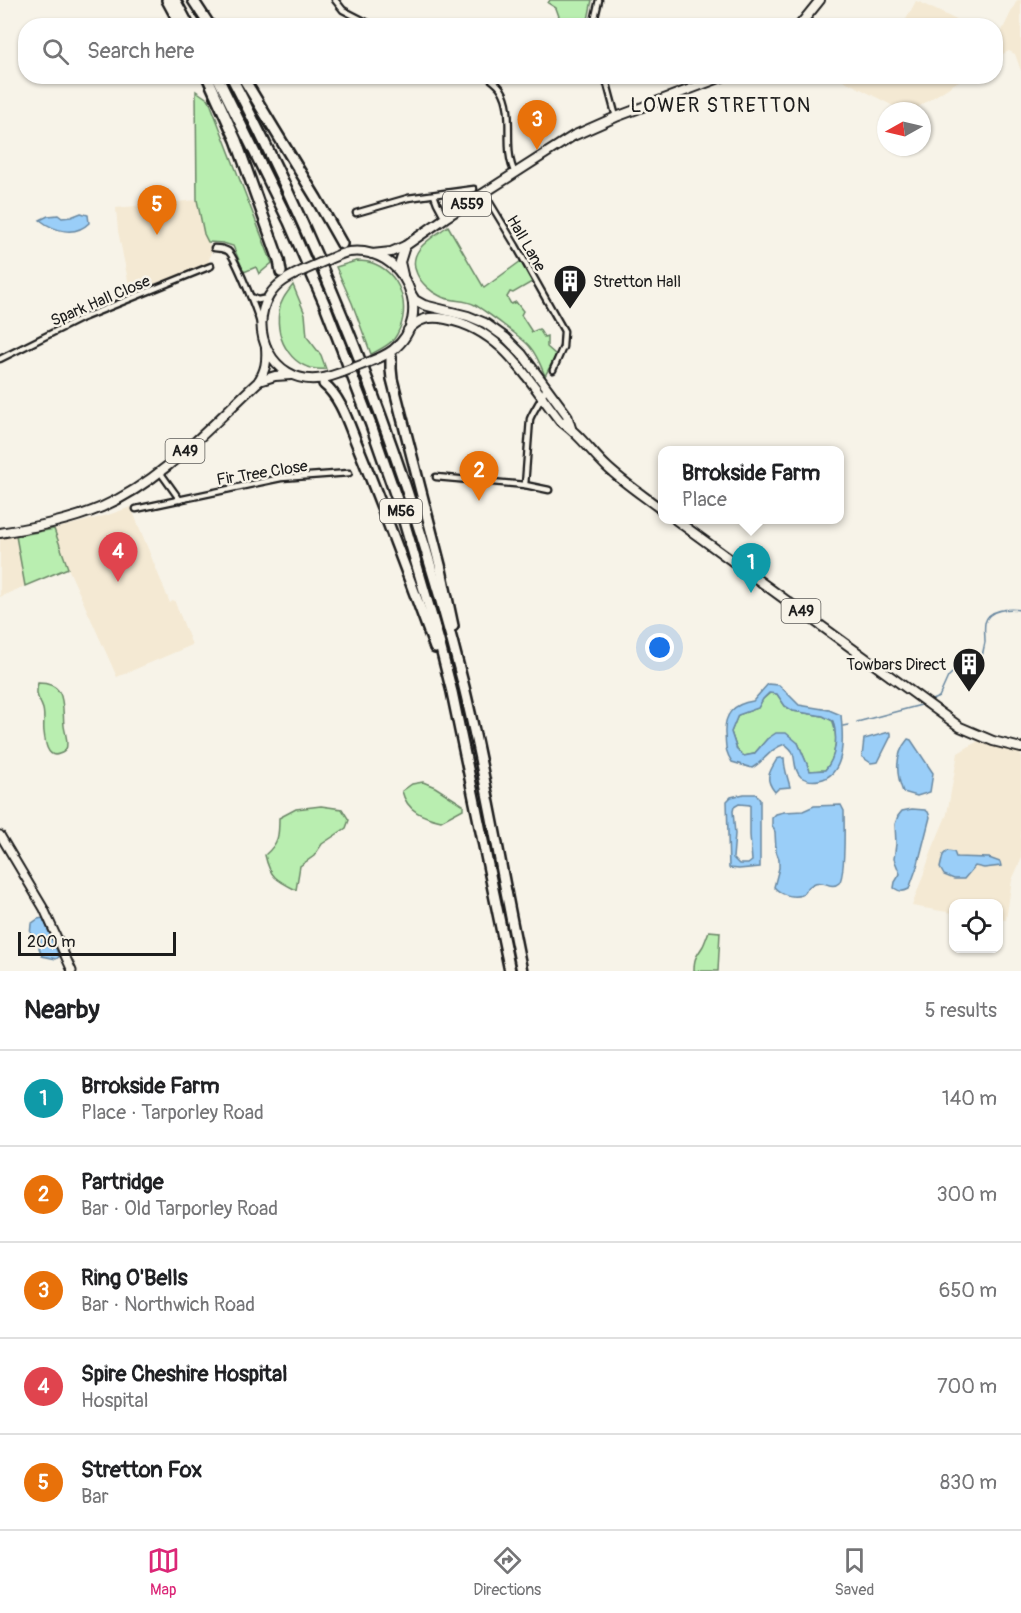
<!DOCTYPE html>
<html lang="en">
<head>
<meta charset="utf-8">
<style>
  :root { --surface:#fff; --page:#f2f2f2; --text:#202124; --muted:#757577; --line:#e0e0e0; --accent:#db2777 }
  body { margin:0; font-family:Pangolin,sans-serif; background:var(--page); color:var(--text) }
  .controls { position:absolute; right:18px; bottom:18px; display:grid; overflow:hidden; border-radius:12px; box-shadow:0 2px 4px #0004 }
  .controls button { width:54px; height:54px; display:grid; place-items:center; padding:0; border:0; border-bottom:2px solid var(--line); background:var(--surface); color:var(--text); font:30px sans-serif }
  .compass { position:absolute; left:877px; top:102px; width:54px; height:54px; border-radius:50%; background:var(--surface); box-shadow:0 2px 4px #0004; rotate:262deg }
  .scale { position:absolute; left:18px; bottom:15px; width:158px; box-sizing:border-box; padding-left:6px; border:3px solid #1c1c1c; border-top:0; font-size:16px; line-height:21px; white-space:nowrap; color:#1c1c1c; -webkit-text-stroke:4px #f7f3e8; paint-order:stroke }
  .you { position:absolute; left:660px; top:648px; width:21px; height:21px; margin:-15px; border:4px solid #fff; border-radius:50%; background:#1a73e8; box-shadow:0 0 0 9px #1a73e833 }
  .badge { display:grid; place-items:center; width:39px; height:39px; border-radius:50%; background:var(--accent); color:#fff; font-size:20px; font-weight:700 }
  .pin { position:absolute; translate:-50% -50px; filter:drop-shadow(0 2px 3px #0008) }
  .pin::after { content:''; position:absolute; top:32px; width:21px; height:18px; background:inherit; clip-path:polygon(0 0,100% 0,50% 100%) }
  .popup { position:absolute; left:658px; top:446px; width:186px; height:78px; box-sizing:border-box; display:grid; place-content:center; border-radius:12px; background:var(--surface); filter:drop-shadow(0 2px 4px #0005); font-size:20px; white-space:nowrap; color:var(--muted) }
  .popup b { font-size:22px; color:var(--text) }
  .popup::after { content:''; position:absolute; left:50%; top:100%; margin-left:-12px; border:12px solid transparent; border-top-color:var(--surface) }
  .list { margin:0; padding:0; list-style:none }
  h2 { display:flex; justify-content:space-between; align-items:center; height:78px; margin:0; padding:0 24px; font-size:26px }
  h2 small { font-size:20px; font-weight:400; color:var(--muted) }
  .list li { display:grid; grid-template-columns:39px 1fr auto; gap:18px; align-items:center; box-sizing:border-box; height:96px; padding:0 24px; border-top:2px solid var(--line) }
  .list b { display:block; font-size:22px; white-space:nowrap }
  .list p { margin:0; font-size:20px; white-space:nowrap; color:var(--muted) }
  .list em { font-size:20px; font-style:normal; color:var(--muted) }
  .icon { flex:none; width:33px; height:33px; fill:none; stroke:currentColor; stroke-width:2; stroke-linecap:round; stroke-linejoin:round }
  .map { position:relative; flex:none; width:1021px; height:971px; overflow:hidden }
  .search { position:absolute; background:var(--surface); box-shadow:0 2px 4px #0004; left:18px; right:18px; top:18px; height:66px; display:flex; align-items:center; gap:15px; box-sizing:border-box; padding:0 21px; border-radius:24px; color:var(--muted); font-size:22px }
  .sheet { height:558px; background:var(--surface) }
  nav { display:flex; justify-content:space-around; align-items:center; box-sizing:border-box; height:84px; border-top:2px solid var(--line); background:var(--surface); font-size:16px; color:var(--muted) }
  nav a { display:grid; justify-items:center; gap:3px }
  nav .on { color:var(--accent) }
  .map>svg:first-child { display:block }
  .built { fill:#f4e9d3 }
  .green { fill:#b9eeb0; stroke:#6a8566; stroke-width:1.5 }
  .water { fill:#9acef8; stroke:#6887a0; stroke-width:1.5; fill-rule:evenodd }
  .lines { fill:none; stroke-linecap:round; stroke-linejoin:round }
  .stream { stroke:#6887a0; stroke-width:1.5 }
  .minor-casing { stroke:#1c1c1c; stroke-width:9 }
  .secondary-casing { stroke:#1c1c1c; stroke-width:11 }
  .primary-casing { stroke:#1c1c1c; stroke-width:12 }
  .trunk-casing { stroke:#1c1c1c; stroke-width:12 }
  .motorway-casing { stroke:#1c1c1c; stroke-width:14 }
  .minor { stroke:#f7f3e8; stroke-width:4.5 }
  .secondary { stroke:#f7f3e8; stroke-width:7 }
  .primary { stroke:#f7f3e8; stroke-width:8 }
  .trunk { stroke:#f7f3e8; stroke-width:8 }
  .motorway { stroke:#f7f3e8; stroke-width:9 }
  .trunk-bridge-casing { stroke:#1c1c1c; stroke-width:12; stroke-linecap:butt }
  .trunk-bridge { stroke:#f7f3e8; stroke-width:8 }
  .labels { text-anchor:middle; stroke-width:5; stroke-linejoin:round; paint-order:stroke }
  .shield { fill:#f7f3e8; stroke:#5e5c59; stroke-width:1.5 }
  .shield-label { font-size:15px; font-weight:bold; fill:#1c1c1c }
  .street-label { font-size:16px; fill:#1c1c1c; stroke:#f7f3e8 }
  .poi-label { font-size:16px; fill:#1c1c1c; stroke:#f7f3e8; text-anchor:start }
  .quarter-label { font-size:20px; letter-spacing:1.5px; fill:#1c1c1c; stroke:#f7f3e8 }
</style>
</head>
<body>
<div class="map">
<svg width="1021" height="971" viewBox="0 0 1021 971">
  <rect width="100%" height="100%" fill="#f7f3e8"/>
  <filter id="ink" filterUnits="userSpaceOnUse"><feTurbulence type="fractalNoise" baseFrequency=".0167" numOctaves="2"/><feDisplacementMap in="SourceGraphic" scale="12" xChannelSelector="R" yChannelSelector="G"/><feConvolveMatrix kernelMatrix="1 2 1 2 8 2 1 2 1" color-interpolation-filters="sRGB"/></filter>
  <g filter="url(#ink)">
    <g class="built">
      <path d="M1017,0H1021V71L1015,54L1009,51L996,57V39H998Z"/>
      <path d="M916,1L919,2L967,25H903Z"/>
      <path d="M845,76H965V77L912,111H903L843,80Z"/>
      <path d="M197,200L204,234L212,248L208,264L131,295L118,231L116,208Z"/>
      <path d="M131,507L170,603L174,600L192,645L117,677L68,568L54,529L108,515Z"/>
      <path d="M16,536L25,586L0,597V538Z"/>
      <path d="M978,741H985L1021,753V860L1012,880L1006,920L999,919L998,903H954L953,913L912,906L934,845L947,814L958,753Z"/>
    </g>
    <g class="green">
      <path d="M550,0H592L587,25H562L556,8L548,3Z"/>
      <path d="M196,91L209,100L272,263L259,274L256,267L244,272L233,246L223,243L208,242L204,234L197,200Z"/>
      <path d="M448,226L484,288L521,261L532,282L513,293L510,292L507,297L511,304L516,302L523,311L521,315L532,332L539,329L544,337L547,336V347L556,355L545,376C541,366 537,355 530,347C525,340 484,310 475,305C465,299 450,302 440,296C431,292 421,283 417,274C406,250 432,238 448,226Z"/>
      <path d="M356,261C363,261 369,261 375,264C404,276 412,314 394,339C388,346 379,350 371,354L352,303L336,267Z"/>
      <path d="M293,285L305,314L307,337L321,355L326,369C293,372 275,341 279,311C280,301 287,293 293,285Z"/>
      <path d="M54,529L68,568L25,586L16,536Z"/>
      <path d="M38,683C67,683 62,704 64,726C65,733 69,743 66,749C64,752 63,753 59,754C47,759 45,741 44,732C43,725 45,717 43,709C39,697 35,698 38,683Z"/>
      <path d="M770,693L777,694L785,706L793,711L823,716L833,721C838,737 836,758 825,770L810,771L798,743L767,739L754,754L744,756L737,750L731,732L738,715L758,708L763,699Z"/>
      <path d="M423,782L435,787L463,805V809L441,821C424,817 407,812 402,791L412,784Z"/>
      <path d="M321,806L342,809L349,820L346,828L322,844L314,856L300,866L296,890C276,880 270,877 265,855C279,843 279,835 279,818L296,809Z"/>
      <path d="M709,931L720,932L718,971H694C694,958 696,957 703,946C705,942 707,936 709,931Z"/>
    </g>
    <g class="water">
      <path d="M81,213L88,215L89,223C75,237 54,231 40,220L48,216L58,215L62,218L71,217Z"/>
      <path d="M768,684L779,685L799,705L829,710L841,715C843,735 847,775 819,780C813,781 807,781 801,777C793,770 796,758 792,751C790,748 787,746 785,744C769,749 766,760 752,768L732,762C725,751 726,747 725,734C724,714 733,704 753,701ZM769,693L777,694L785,706L793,711L823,716L833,721C838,737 836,758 825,770L810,771L798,743L786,733H776L767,739L754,754L744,756L737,750L731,732L738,715L758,708L763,699Z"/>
      <path d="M889,732L891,733V736L878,762L871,763L862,757L864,739Z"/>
      <path d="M908,739L911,740L933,773L930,792L917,796L903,792C896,774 894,755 908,739Z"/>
      <path d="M780,758H784C784,769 788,778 790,787L779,788L775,792C764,779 769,772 777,759Z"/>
      <path d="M744,794H756L760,800V867L739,869L729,868L727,801L731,797ZM739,804L750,805V835L752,861L748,864H739L733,858L735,834L733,811L734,807Z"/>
      <path d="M841,805L844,811C844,823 846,876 839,883C828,893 820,869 802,895C792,898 781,895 774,887L779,868V859L776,851L775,832L772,825V818L776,814L784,812L803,811L814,806Z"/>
      <path d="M912,809L925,810L928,812L930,817L918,864L909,889C903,892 900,892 894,888L895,882L900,874L894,859L896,844L895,824L898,816L902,811Z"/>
      <path d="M947,851L954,852L956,857L989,858L1000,862L1001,866L984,868L975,866L964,879H954L944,875L940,868L943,855Z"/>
      <path d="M43,918L57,951L59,957L56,959L42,956L39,948L40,941L30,936L31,924L38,919Z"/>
    </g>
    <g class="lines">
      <g class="stream">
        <path d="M932,700L939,697L948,677L953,672H973L979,670C981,661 983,652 985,642C985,636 984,629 985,623C988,609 1009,608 1021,610"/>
        <path d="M857,722L921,705"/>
        <path d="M843,726L848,725"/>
      </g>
      <g class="minor-casing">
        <g id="minor">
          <path d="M335,0L343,10L374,26"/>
          <path d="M593,26L599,0"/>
          <path d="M487,76C492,80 498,84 501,89C516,112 502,149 515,173"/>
          <path d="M605,76L616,117"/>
          <path d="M484,193L516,246L564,331L563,347L553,370"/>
          <path d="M434,195L437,203L445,218"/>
          <path d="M356,213L408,198L474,189"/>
          <path d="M214,248C219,248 224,249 228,251C235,256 257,312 260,323"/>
          <path d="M251,297L258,300L268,298"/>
          <path d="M0,359L80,319L211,266"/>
          <path d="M160,472L180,500"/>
          <path d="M436,477L525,485L549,490"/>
          <path d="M525,485L530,419C535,407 542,400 546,387"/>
          <path d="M136,509L281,478L349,473"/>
        </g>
      </g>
      <g class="secondary-casing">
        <path id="secondary" d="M0,835L44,909L72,971"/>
      </g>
      <g class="primary-casing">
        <g id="primary">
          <path d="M799,26L820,0"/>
          <path d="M372,254L391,252L405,246L445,218L573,136L616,117L725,76"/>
          <path d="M403,275L400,262L405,246"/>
        </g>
      </g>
      <g class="trunk-casing">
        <g id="trunk">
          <path d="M327,260C334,257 341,253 349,252C403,245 437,315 393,350C386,355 377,359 369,362"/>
          <path d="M302,271C289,277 277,283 269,296C248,331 273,382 316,379C325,379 334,375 343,372"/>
          <path d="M410,292L415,300L424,305L468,316L485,323L506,338L522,354L567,415L571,428"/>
          <path d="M408,330C419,318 430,316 446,319C503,330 527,379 560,421C579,433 591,452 607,467C624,483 644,496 662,510"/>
          <path d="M259,381L275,376L291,375"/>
          <path d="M676,520L960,727L993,741L1021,748"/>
          <path d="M0,533C35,527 69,521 102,507C164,480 209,427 258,382C266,370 267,361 266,347"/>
        </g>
      </g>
      <g class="motorway-casing">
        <g id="motorway">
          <path d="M167,0L181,26"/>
          <path d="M175,0L189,26"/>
          <path d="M193,0L210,26"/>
          <path d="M207,76L236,140L279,260L281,272"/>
          <path d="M217,76L289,222L325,305L371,425L401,511L439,641L452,692L510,971"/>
          <path d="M231,76C332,270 411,475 464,687C487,781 502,877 522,971"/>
          <path d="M242,76L316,198L342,244"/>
          <path d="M391,357V369L392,379L440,565L453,626"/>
          <path d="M324,384C342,398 350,429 359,449C386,515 410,581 435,648"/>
        </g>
      </g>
      <use href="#minor" class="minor"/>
      <use href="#secondary" class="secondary"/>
      <use href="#primary" class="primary"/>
      <use href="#trunk" class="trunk"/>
      <use href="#motorway" class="motorway"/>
      <g class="trunk-bridge-casing">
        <g id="trunk-bridge">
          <path d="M302,271L327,260"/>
          <path d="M343,372L369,362"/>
        </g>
      </g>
      <use href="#trunk-bridge" class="trunk-bridge"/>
    </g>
  </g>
  <defs>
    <g id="building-pin" transform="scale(1.725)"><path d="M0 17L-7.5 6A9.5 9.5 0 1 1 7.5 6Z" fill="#1c1c1c" stroke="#f7f3e8"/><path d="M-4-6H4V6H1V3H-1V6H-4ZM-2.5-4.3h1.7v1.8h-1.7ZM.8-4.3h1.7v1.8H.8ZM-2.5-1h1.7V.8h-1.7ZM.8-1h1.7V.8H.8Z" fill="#fff"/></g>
  </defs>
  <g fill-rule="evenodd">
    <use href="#building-pin" x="570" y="281"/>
    <use href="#building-pin" x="969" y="664"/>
  </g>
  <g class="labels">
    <g class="shield">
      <rect x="443" y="192" width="48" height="24" rx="4.5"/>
      <rect x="165.5" y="439" width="39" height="24" rx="4.5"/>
      <rect x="380" y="499" width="42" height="24" rx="4.5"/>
      <rect x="781.5" y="599" width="39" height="24" rx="4.5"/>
    </g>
    <g class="shield-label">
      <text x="467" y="209">A559</text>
      <text x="185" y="456">A49</text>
      <text x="401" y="516">M56</text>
      <text x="801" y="616">A49</text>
    </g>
    <g class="street-label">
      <text transform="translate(527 243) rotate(60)" y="6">Hall Lane</text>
      <text transform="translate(100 300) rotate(-23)" y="6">Spark Hall Close</text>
      <text transform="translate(262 472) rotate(-9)" y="6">Fir Tree Close</text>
    </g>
    <g class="poi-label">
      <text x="593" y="287">Stretton Hall</text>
      <text x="946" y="670" text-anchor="end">Towbars Direct</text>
    </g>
    <g class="quarter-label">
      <text x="721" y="112">LOWER STRETTON</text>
    </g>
  </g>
</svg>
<div class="controls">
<button><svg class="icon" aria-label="locate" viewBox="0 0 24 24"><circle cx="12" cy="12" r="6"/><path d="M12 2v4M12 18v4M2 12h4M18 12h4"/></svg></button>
</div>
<svg class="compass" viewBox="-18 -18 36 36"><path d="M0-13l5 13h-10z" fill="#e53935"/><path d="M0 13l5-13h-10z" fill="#757577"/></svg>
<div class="scale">200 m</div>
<div class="you"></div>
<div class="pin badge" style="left:751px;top:593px;background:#0f9aa8">1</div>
<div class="popup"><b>Brrokside Farm</b>Place</div>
<div class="pin badge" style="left:479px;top:501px;background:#e8710a">2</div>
<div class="pin badge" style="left:537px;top:150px;background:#e8710a">3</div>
<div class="pin badge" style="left:118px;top:582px;background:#e0444e">4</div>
<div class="pin badge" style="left:157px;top:235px;background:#e8710a">5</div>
<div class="search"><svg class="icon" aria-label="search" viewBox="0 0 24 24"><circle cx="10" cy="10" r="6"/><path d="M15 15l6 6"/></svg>Search here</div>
</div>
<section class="sheet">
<h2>Nearby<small>5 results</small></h2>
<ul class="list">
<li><span class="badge" style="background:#0f9aa8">1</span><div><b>Brrokside Farm</b><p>Place · Tarporley Road</p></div><em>140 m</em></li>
<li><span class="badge" style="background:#e8710a">2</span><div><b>Partridge</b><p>Bar · Old Tarporley Road</p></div><em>300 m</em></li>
<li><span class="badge" style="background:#e8710a">3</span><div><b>Ring O'Bells</b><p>Bar · Northwich Road</p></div><em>650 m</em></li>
<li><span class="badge" style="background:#e0444e">4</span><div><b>Spire Cheshire Hospital</b><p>Hospital</p></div><em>700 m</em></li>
<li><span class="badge" style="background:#e8710a">5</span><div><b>Stretton Fox</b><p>Bar</p></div><em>830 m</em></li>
</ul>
</section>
<nav>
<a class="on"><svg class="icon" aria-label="map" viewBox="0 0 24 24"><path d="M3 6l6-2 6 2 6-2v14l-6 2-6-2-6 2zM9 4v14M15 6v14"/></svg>Map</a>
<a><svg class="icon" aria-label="directions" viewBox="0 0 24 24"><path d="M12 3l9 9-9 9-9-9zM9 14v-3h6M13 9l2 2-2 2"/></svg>Directions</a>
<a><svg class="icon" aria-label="saved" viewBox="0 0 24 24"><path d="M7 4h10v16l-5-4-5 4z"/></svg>Saved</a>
</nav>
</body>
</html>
